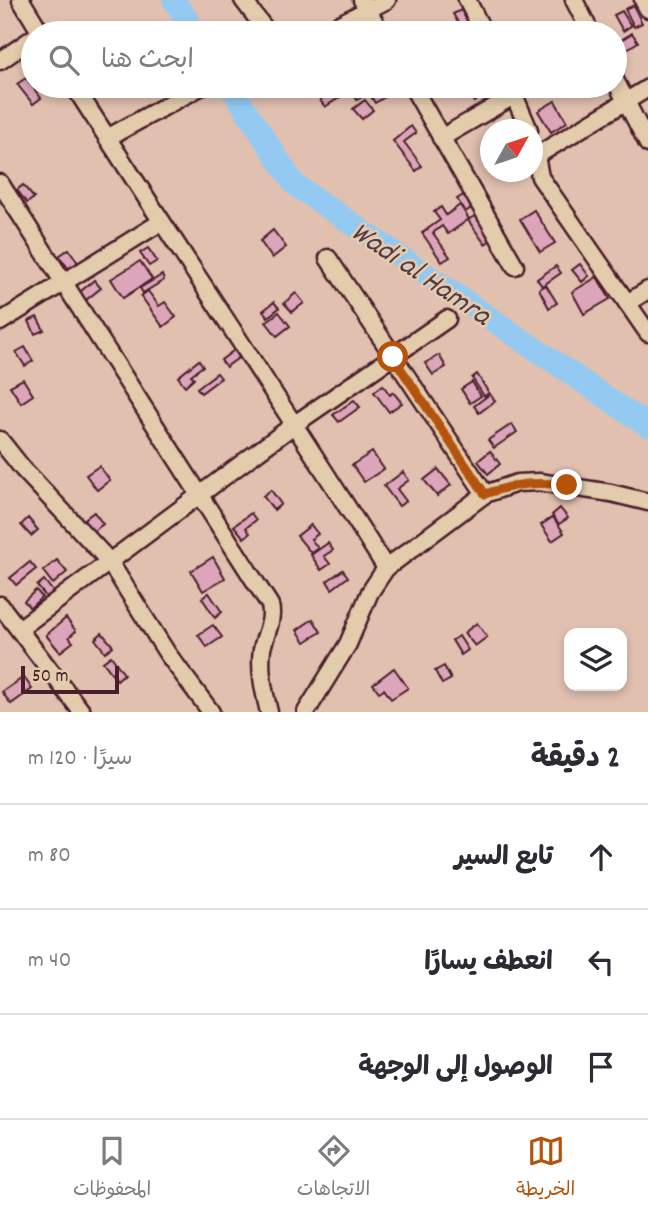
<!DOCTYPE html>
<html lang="ar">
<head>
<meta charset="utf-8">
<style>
  :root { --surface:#fff; --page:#f2f2f3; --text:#2b2b33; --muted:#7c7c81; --line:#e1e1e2; --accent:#b45309 }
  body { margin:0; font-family:Dekko,"Playpen Sans Arabic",sans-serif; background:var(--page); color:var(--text); direction:rtl }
  .controls { position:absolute; right:21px; bottom:21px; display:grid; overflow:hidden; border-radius:14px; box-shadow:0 4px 10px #0003 }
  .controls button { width:63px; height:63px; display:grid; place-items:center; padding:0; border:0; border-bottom:2px solid var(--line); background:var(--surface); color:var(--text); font:35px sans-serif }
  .compass { position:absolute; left:480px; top:119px; width:63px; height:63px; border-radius:50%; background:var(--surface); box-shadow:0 4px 10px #0003; rotate:50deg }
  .scale { position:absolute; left:21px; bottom:18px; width:98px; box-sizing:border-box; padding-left:7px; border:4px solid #4a1f2b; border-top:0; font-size:19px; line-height:24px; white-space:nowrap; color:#4a1f2b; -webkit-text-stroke:5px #e3ccac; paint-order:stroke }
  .stop { position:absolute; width:21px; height:21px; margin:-16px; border:5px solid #b45309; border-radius:50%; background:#fff }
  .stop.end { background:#b45309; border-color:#fff; box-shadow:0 2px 7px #0008 }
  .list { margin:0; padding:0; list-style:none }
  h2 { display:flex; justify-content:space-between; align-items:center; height:91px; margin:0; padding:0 28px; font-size:30px }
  h2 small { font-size:23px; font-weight:400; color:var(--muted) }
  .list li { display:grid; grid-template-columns:46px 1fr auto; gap:21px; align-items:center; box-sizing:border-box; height:105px; padding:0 28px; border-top:2px solid var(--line) }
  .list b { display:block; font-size:26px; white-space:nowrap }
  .list em { font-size:23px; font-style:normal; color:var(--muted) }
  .icon { flex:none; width:38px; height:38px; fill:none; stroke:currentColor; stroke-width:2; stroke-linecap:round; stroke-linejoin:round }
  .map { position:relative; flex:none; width:648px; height:712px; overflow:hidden; direction:ltr }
  .search { position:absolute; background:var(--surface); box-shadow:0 4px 10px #0003; left:21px; right:21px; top:21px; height:77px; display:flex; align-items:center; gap:18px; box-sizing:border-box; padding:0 24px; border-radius:38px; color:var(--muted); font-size:26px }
  .sheet { height:406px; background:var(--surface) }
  nav { display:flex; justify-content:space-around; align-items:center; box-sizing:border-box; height:98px; border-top:2px solid var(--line); background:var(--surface); font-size:19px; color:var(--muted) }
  nav a { display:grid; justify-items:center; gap:4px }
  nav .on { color:var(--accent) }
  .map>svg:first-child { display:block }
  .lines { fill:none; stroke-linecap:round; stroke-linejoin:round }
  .river { stroke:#94caf2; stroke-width:23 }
  .building { fill:#dca5ba; stroke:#4a1f2b; stroke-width:2 }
  .street-casing { stroke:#4a1f2b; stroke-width:21 }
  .street { stroke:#e3ccac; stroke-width:16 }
  .route { stroke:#b45309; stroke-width:9 }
  .labels { text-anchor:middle; stroke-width:5; stroke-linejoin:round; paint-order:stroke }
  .water-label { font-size:30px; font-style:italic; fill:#553949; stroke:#e3ccac }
</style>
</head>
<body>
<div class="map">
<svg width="648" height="712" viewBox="0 0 648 712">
  <rect width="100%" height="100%" fill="#e1c0b0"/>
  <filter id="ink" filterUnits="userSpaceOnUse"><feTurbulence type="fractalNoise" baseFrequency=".0143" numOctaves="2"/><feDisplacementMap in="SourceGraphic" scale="14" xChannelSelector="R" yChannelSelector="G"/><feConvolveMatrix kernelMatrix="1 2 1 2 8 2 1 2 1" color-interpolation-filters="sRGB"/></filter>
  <g filter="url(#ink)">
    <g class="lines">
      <g class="river">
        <path d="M174,0L196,33"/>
        <path d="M230,86L295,185L648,426"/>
      </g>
    </g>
    <g class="building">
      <path d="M633,5L642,23L634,27L625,9Z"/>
      <path d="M461,10L468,22L460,26L453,14Z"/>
      <path d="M622,11L631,26L623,31L614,15Z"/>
      <path d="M632,33L638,42L624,51L618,42Z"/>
      <path d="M26,78L41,98L33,104L17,84Z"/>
      <path d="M341,86H358L364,96L357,100L351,90L325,107L320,100Z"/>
      <path d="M385,86L390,94L375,103L370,95Z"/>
      <path d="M463,86H472L480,98L474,102Z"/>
      <path d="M365,100L373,110L362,119L353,109Z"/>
      <path d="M555,101L567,122L551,132L538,111Z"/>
      <path d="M411,126L416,133L404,142L422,166L416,171L393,141Z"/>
      <path d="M23,185L34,198L27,203L17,190Z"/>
      <path d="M465,194L473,207L465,212L457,199Z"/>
      <path d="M460,205L469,219L448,234L442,226L433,233L450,257L442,262L422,233L440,220L434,212L441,207L446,215Z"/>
      <path d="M534,210L555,243L540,252L520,219Z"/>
      <path d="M476,215L492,239L485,244L468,220Z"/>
      <path d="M273,230L286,247L272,258L260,241Z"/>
      <path d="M148,248L157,261L149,266L140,253Z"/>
      <path d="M69,249L78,263L69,269L59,256Z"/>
      <path d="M140,261L152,279L123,298L111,279Z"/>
      <path d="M580,264L589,276L582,282L572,270Z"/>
      <path d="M556,266L561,273L542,286L537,279Z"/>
      <path d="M162,275L164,280L143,293L140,288Z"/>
      <path d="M597,277L610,299L584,314L572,292Z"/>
      <path d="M94,280L101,288L86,300L80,292Z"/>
      <path d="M546,285L557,303L549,308L539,289Z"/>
      <path d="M148,291L159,306L165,302L176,317L163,327L141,296Z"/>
      <path d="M296,293L304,303L292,312L284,303Z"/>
      <path d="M274,302L279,308L268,317L263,311Z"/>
      <path d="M279,312L290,326L277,336L266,322Z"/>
      <path d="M37,317L44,330L35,334L29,321Z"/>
      <path d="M25,347L33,361L25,366L16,352Z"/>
      <path d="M237,348L242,355L226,367L221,360Z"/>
      <path d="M439,355L446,367L433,375L425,363Z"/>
      <path d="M199,360L203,366L191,375L194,378L185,386L178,377Z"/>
      <path d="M217,373L221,378L201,393L197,388Z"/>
      <path d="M477,374L489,393L484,396L472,378Z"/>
      <path d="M23,379L33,395L21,403L10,386Z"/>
      <path d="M472,382L481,396L470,403L461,389Z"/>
      <path d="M383,385L390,395L393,392L402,403L389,412L374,392Z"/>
      <path d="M490,394L495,401L479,413L474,406Z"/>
      <path d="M354,400L360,407L339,422L333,415Z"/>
      <path d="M512,424L517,432L494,448L488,440Z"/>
      <path d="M490,451L500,464L488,474L478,461Z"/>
      <path d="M372,452L384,469L364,482L352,465Z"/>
      <path d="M99,466L110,480L97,490L86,475Z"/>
      <path d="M438,469L451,485L437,496L424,480Z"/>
      <path d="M403,472L409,480L397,489L406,501L399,506L384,486Z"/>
      <path d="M271,490L281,504L274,510L263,496Z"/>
      <path d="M560,508L568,518L559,524L552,515Z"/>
      <path d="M94,512L103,524L91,533L82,521Z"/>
      <path d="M251,513L256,520L246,528L250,533L244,538L234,526Z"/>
      <path d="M553,517L564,533L552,541L541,525Z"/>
      <path d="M28,518L38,530L31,536L21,525Z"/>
      <path d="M311,525L318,534L311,539L318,548L311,553L297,536Z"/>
      <path d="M328,543L333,550L324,556L330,564L321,570L311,555Z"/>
      <path d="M213,557L225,578L203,591L191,571Z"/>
      <path d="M57,560L67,572L53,584L43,571Z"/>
      <path d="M30,562L36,569L16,585L10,578Z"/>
      <path d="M343,570L348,577L332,589L327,581Z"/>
      <path d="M44,580L54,593L48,599L37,586Z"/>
      <path d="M36,590L42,597L30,608L24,601Z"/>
      <path d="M209,593L222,612L215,618L202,598Z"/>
      <path d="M66,618L76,631L69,637L73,642L60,652L46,635Z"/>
      <path d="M313,619L321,632L305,642L297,630Z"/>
      <path d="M477,623L487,637L475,646L464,633Z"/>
      <path d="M213,625L222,637L207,647L198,635Z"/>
      <path d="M102,633L113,646L105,652L95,639Z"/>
      <path d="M459,636L468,650L461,655L452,640Z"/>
      <path d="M111,656L124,674L117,680L103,662Z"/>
      <path d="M444,666L451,679L442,684L435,671Z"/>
      <path d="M394,668L408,688L391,699L384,689L379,692L373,684Z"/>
      <path d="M24,677L32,689L11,704L2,692Z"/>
    </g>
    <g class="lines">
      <g class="street-casing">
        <g id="street">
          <path d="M21,0L41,33"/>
          <path d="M243,0L268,33"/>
          <path d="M362,0L381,33"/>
          <path d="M467,0L484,33"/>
          <path d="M574,0L591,33"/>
          <path d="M643,0L648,9"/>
          <path d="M322,33L387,0"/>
          <path d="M0,61L33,38"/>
          <path d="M615,80L648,144"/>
          <path d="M74,86C177,247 284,406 386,568"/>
          <path d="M412,86L515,266"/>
          <path d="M511,88L529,130"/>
          <path d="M648,88L536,156L540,177L648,333"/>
          <path d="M107,138L202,86"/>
          <path d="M441,138L515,95"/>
          <path d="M0,183L270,605C274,621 265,634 262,649C259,670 264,692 269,712"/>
          <path d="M328,258L485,494"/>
          <path d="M627,303L648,290"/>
          <path d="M0,322L161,222"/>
          <path d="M0,440L23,469L109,561L167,653L211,712"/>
          <path d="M0,605L82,712"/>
          <path d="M19,629L295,424L447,319"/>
          <path d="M306,712L348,644L370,592L386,568L485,494L517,483L539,482L611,493L648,502"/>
        </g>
      </g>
      <use href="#street" class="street"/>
    </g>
  </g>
  <g class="lines" filter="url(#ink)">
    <path class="route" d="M393,357L485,494C518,483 533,482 567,485"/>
  </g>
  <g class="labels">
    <g class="water-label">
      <text transform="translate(422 272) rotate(34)" y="10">Wadi al Hamra</text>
    </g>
  </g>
</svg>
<div class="controls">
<button><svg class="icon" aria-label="layers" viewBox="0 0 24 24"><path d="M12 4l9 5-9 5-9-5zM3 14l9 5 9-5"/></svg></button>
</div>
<svg class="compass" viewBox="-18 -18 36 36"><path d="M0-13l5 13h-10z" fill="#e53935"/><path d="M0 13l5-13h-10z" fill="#7c7c81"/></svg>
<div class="scale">50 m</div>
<div class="stop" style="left:393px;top:357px"></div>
<div class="stop end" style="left:567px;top:485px"></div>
<div class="search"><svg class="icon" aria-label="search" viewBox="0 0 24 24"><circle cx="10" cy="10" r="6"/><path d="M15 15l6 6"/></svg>ابحث هنا</div>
</div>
<section class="sheet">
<h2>2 دقيقة<small>سيرًا · 120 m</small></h2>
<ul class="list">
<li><svg class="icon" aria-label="ahead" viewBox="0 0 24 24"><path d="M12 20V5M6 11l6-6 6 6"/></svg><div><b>تابع السير</b></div><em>80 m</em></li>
<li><svg class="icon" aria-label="left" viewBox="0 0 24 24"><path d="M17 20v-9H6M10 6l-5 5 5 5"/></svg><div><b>انعطف يسارًا</b></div><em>40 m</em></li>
<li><svg class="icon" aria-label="arrive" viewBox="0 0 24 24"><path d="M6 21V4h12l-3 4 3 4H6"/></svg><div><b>الوصول إلى الوجهة</b></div></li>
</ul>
</section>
<nav>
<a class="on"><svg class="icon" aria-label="map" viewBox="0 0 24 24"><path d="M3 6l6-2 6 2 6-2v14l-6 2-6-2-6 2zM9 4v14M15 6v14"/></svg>الخريطة</a>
<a><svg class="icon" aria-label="directions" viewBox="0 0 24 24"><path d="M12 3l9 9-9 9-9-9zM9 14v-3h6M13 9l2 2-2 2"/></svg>الاتجاهات</a>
<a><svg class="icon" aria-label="saved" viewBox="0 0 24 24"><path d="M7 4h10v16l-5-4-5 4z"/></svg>المحفوظات</a>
</nav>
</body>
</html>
